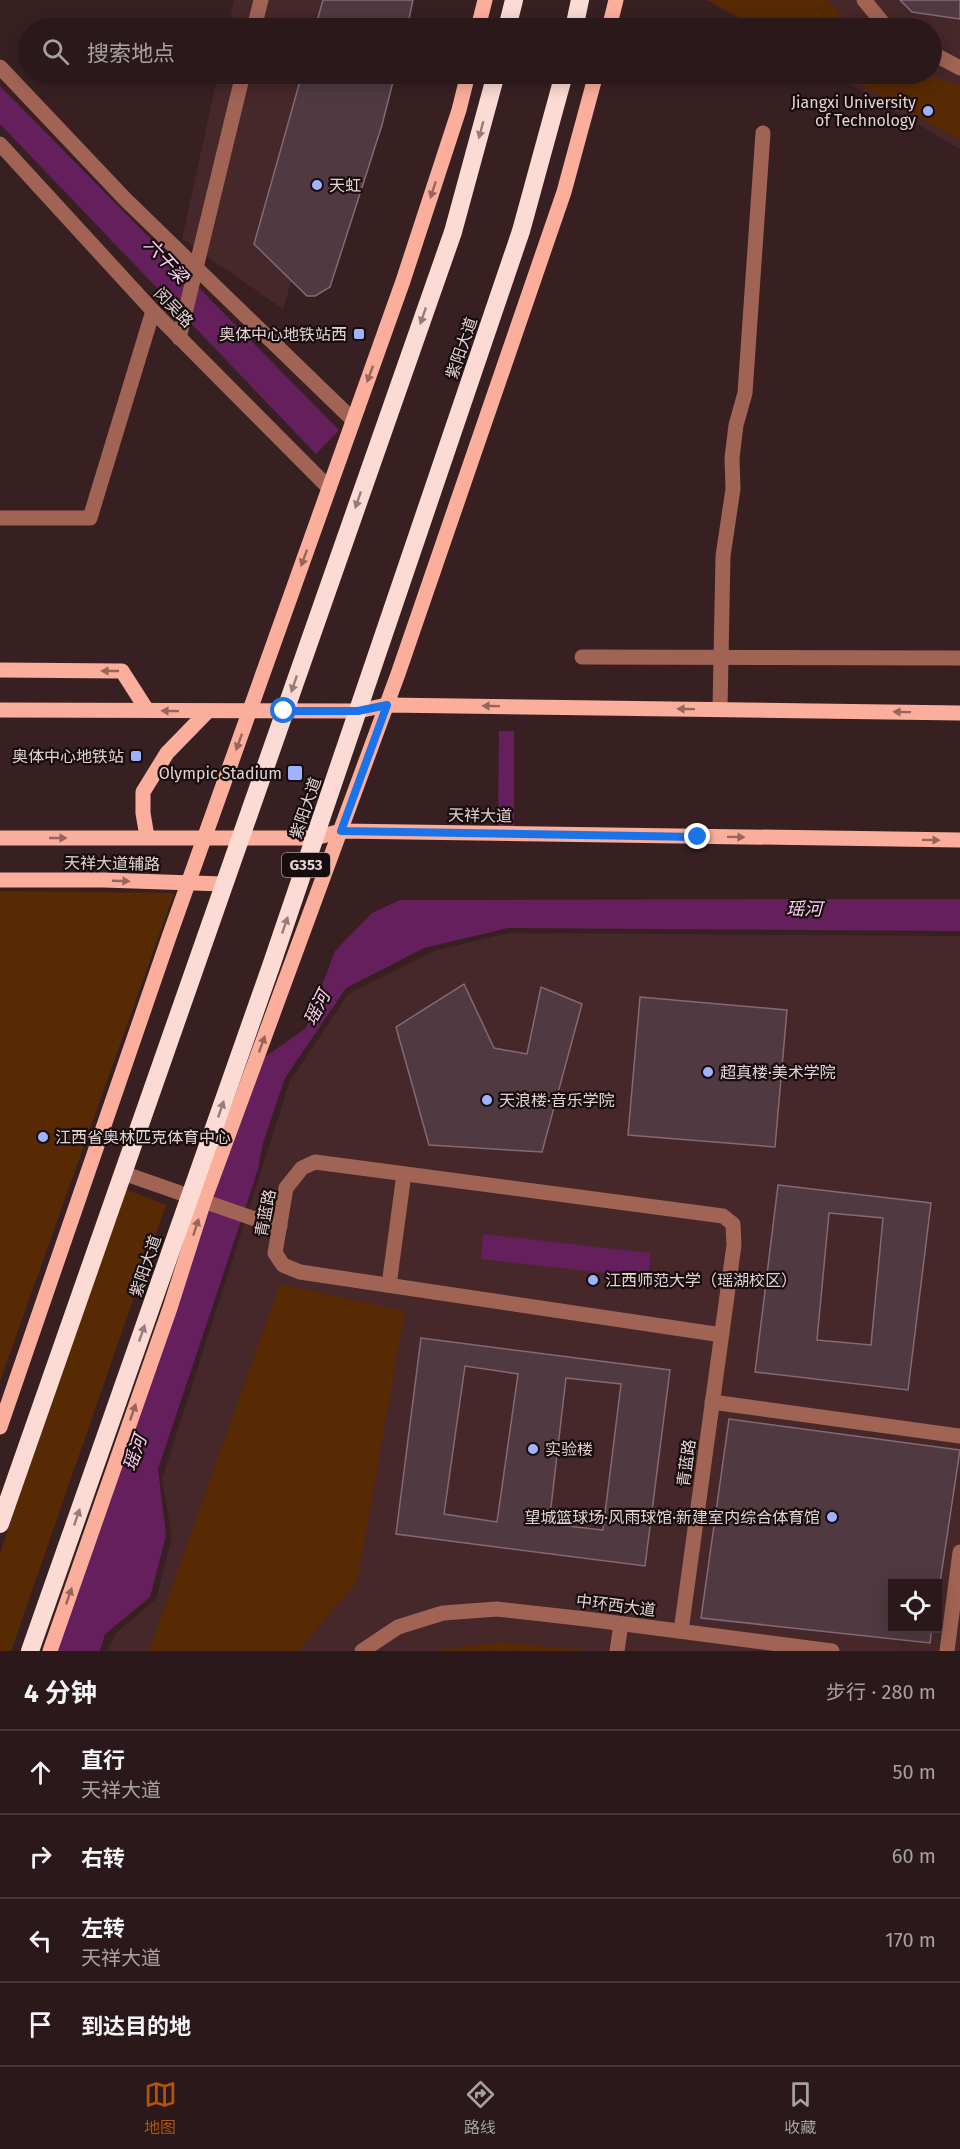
<!DOCTYPE html>
<html lang="zh">
<head>
<meta charset="utf-8">
<style>
  :root { --surface:#2a181a; --page:#322123; --text:#f1f3f6; --muted:#a5a0a2; --line:#463739; --accent:#b45309 }
  body { margin:0; font-family:"Fira Sans","Noto Sans SC",sans-serif; background:var(--page); color:var(--text) }
  .controls { position:absolute; right:18px; bottom:18px; display:grid; overflow:hidden; border-radius:0px; box-shadow:0 3px 15px #0003 }
  .controls button { width:54px; height:54px; display:grid; place-items:center; padding:0; border:0; border-bottom:2px solid var(--line); background:var(--surface); color:var(--text); font:30px sans-serif }
  .stop { position:absolute; width:18px; height:18px; margin:-14px; border:4px solid #1a73e8; border-radius:50%; background:#fff }
  .stop.end { background:#1a73e8; border-color:#fff; box-shadow:0 2px 6px #0008 }
  .list { margin:0; padding:0; list-style:none }
  h2 { display:flex; justify-content:space-between; align-items:center; height:78px; margin:0; padding:0 24px; font-size:26px }
  h2 small { font-size:20px; font-weight:400; color:var(--muted) }
  .list li { display:grid; grid-template-columns:39px 1fr auto; gap:18px; align-items:center; box-sizing:border-box; height:84px; padding:0 24px; border-top:2px solid var(--line) }
  .list b { display:block; font-size:22px; white-space:nowrap }
  .list p { margin:0; font-size:20px; white-space:nowrap; color:var(--muted) }
  .list em { font-size:20px; font-style:normal; color:var(--muted) }
  .icon { flex:none; width:33px; height:33px; fill:none; stroke:currentColor; stroke-width:2; stroke-linecap:round; stroke-linejoin:round }
  .map { position:relative; flex:none; width:960px; height:1651px; overflow:hidden }
  .search { position:absolute; background:var(--surface); box-shadow:0 3px 15px #0003; left:18px; right:18px; top:18px; height:66px; display:flex; align-items:center; gap:15px; box-sizing:border-box; padding:0 21px; border-radius:33px; color:var(--muted); font-size:22px }
  .sheet { height:414px; background:var(--surface) }
  nav { display:flex; justify-content:space-around; align-items:center; box-sizing:border-box; height:84px; border-top:2px solid var(--line); background:var(--surface); font-size:16px; color:var(--muted) }
  nav a { display:grid; justify-items:center; gap:3px }
  nav .on { color:var(--accent) }
  .map>svg:first-child { display:block }
  .built { fill:#46272a; fill-rule:evenodd }
  .green { fill:#572a04 }
  .water { fill:#651f5c }
  .building { fill:#513942; stroke:#846973; stroke-width:1.5; fill-rule:evenodd }
  .lines { fill:none; stroke-linecap:round; stroke-linejoin:round }
  .minor { stroke:#a06354; stroke-width:15 }
  .major { stroke:#fbae9b; stroke-width:15 }
  .highway { stroke:#fbdbd3; stroke-width:18 }
  .oneway { fill:#957e7a }
  .oneway2 { fill:#95665c }
  .route { stroke:#1a73e8; stroke-width:8 }
  .poi-dot { fill:#9fb3fd; stroke:#180d0e; stroke-width:2 }
  .labels { text-anchor:middle; stroke-width:4.5; stroke-linejoin:round; paint-order:stroke }
  .shield { fill:#180d0e; stroke:#a69798; stroke-width:1.5 }
  .shield-label { font-size:15px; font-weight:bold; fill:#e3d2d3 }
  .poi-label { font-size:16px; fill:#e3d2d3; stroke:#180d0e; text-anchor:start }
  .street-label { font-size:16px; fill:#e3d2d3; stroke:#180d0e }
  .water-label { font-size:18px; font-style:italic; fill:#fcd2f3; stroke:#180d0e }
</style>
</head>
<body>
<div class="map">
<svg width="960" height="1651" viewBox="0 0 960 1651">
  <rect width="100%" height="100%" fill="#382022"/>
  <g class="built">
    <path d="M234,0H376L368,28H228Z"/>
    <path d="M707,0H960V149L832,74H932V28H756Z"/>
    <path d="M218,74H354L283,309L182,239Z"/>
    <path d="M508,933L960,936V1651H107L116,1633L156,1599L172,1537L162,1479L290,1081L348,994L434,951ZM892,1584H938V1628H892Z"/>
  </g>
  <g class="green">
    <path d="M708,0H827L853,28H759Z"/>
    <path d="M841,74H924L960,85V140Z"/>
    <path d="M0,891L174,893L0,1381Z"/>
    <path d="M125,1189L166,1205L11,1651H0V1553Z"/>
    <path d="M280,1284L405,1311L357,1582L298,1651H149Z"/>
    <path d="M501,1642L590,1651H433Z"/>
  </g>
  <g class="water">
    <path d="M0,86L339,430L316,454L0,124Z"/>
    <path d="M499,731H514V829H498Z"/>
    <path d="M960,899V931L508,928L424,948L346,988L285,1078L263,1143L258,1169L250,1194L158,1469L166,1536L150,1597L105,1634L100,1651H54L262,1059L306,1028L335,951L372,913L400,900Z"/>
    <path d="M483,1234L651,1253L648,1278L481,1259Z"/>
  </g>
  <g class="building">
    <path d="M323,0H413L407,28H315Z"/>
    <path d="M900,0H960V19L912,12Z"/>
    <path d="M302,74H395L382,125L330,287L315,296H307L254,244Z"/>
    <path d="M464,984L494,1048L527,1054L541,987L582,1004L542,1152L429,1145L396,1027Z"/>
    <path d="M640,997L787,1010L775,1147L628,1135Z"/>
    <path d="M778,1185L931,1203L908,1390L755,1372ZM829,1213L883,1218L871,1345L817,1340Z"/>
    <path d="M421,1338L670,1370L645,1566L396,1534ZM465,1366L518,1374L497,1522L444,1514ZM566,1378L621,1384L603,1530L549,1524Z"/>
    <path d="M729,1419L960,1450L938,1596V1584H892V1628H932L930,1643L701,1618Z"/>
  </g>
  <g class="lines">
    <g class="minor">
      <path d="M864,0L887,28"/>
      <path d="M254,28L261,0"/>
      <path d="M932,53L960,68"/>
      <path d="M0,67L125,199L353,420"/>
      <path d="M0,144L153,311L329,488"/>
      <path d="M179,338L243,74"/>
      <path d="M0,518H90L153,311"/>
      <path d="M582,657L960,658"/>
      <path d="M720,709L723,556L733,489L732,458L736,425L745,393L763,133"/>
      <path d="M123,1173L252,1218L280,1226"/>
      <path d="M389,1285L404,1174"/>
      <path d="M712,1402L960,1436"/>
      <path d="M681,1631L734,1245L733,1224L723,1216L315,1162L302,1168L286,1188L275,1253L283,1265L300,1272L722,1335"/>
      <path d="M362,1651L398,1627L443,1613L497,1609L586,1619L832,1651"/>
      <path d="M617,1651L621,1624"/>
      <path d="M947,1651L960,1552"/>
    </g>
    <g class="major">
      <path d="M478,28L485,0"/>
      <path d="M609,28L616,0"/>
      <path d="M0,670L122,671L147,710"/>
      <path d="M0,710L358,711L387,705L960,713"/>
      <path d="M147,837L143,813V792L167,753L208,711"/>
      <path d="M0,838H315L341,831L960,840"/>
      <path d="M0,880H104L223,884"/>
      <path d="M0,1427L170,934L403,281L459,110L468,74"/>
      <path d="M50,1651L170,1308L204,1201L398,674L564,192L596,74"/>
    </g>
    <g class="highway">
      <path d="M507,28L514,0"/>
      <path d="M574,28L580,0"/>
      <path d="M0,1524L453,232L496,74"/>
      <path d="M30,1651L271,966L521,231L564,74"/>
    </g>
  </g>
  <defs><path id="oneway-solid" d="M-6-.8H1V-3.2L6.5 0L1 3.2V.8H-6Z" transform="scale(1.5)"/></defs>
  <g class="oneway">
    <use href="#oneway-solid" transform="translate(481 130) rotate(105)"/>
    <use href="#oneway-solid" transform="translate(423 316) rotate(109)"/>
    <use href="#oneway-solid" transform="translate(358 500) rotate(109)"/>
    <use href="#oneway-solid" transform="translate(294 684) rotate(109)"/>
    <use href="#oneway-solid" transform="translate(285 925) rotate(-71)"/>
    <use href="#oneway-solid" transform="translate(221 1109) rotate(-71)"/>
    <use href="#oneway-solid" transform="translate(142 1333) rotate(-71)"/>
    <use href="#oneway-solid" transform="translate(77 1517) rotate(-71)"/>
  </g>
  <g class="oneway2">
    <use href="#oneway-solid" transform="translate(433 190) rotate(108)"/>
    <use href="#oneway-solid" transform="translate(370 374) rotate(110)"/>
    <use href="#oneway-solid" transform="translate(304 558) rotate(110)"/>
    <use href="#oneway-solid" transform="translate(110 671) rotate(-180)"/>
    <use href="#oneway-solid" transform="translate(491 706) rotate(-179)"/>
    <use href="#oneway-solid" transform="translate(686 709) rotate(-179)"/>
    <use href="#oneway-solid" transform="translate(170 711) rotate(-179)"/>
    <use href="#oneway-solid" transform="translate(902 712) rotate(-179)"/>
    <use href="#oneway-solid" transform="translate(239 742) rotate(110)"/>
    <use href="#oneway-solid" transform="translate(736 837) rotate(1)"/>
    <use href="#oneway-solid" transform="translate(58 838)"/>
    <use href="#oneway-solid" transform="translate(931 840) rotate(1)"/>
    <use href="#oneway-solid" transform="translate(121 881) rotate(2)"/>
    <use href="#oneway-solid" transform="translate(262 1044) rotate(-70)"/>
    <use href="#oneway-solid" transform="translate(196 1227) rotate(-72)"/>
    <use href="#oneway-solid" transform="translate(133 1412) rotate(-71)"/>
    <use href="#oneway-solid" transform="translate(69 1596) rotate(-71)"/>
  </g>
  <g class="lines">
    <path class="route" d="M284,711H358L387,705L341,831L698,837"/>
  </g>
  <g class="poi-dot">
    <circle cx="928" cy="111" r="6"/>
    <circle cx="317" cy="185" r="6"/>
    <rect x="353" y="328" width="12" height="12" rx="3"/>
    <rect x="130" y="750" width="12" height="12" rx="3"/>
    <rect x="287" y="765" width="16" height="16" rx="3"/>
    <circle cx="708" cy="1072" r="6"/>
    <circle cx="487" cy="1100" r="6"/>
    <circle cx="43" cy="1137" r="6"/>
    <circle cx="593" cy="1280" r="6"/>
    <circle cx="533" cy="1449" r="6"/>
    <circle cx="832" cy="1517" r="6"/>
  </g>
  <g class="labels">
    <rect class="shield" x="282" y="853" width="48" height="24" rx="4.5"/>
    <g class="shield-label">
      <text x="306" y="870">G353</text>
    </g>
    <g class="poi-label">
      <text x="916" y="108" text-anchor="end">Jiangxi University<tspan x="916" dy="18">of Technology</tspan></text>
      <text x="329" y="191">天虹</text>
      <text x="347" y="340" text-anchor="end">奥体中心地铁站西</text>
      <text x="124" y="762" text-anchor="end">奥体中心地铁站</text>
      <text x="282" y="779" text-anchor="end">Olympic Stadium</text>
      <text x="720" y="1078">超真楼·美术学院</text>
      <text x="499" y="1106">天浪楼·音乐学院</text>
      <text x="55" y="1143">江西省奥林匹克体育中心</text>
      <text x="605" y="1286">江西师范大学（瑶湖校区）</text>
      <text x="545" y="1455">实验楼</text>
      <text x="820" y="1523" text-anchor="end">望城篮球场·风雨球馆·新建室内综合体育馆</text>
    </g>
    <g class="street-label">
      <text transform="translate(174 307) rotate(46)" y="6">闵吴路</text>
      <text transform="translate(461 348) rotate(-71)" y="6">紫阳大道</text>
      <text transform="translate(305 808) rotate(-71)" y="6">紫阳大道</text>
      <text transform="translate(480 815) rotate(1)" y="6">天祥大道</text>
      <text transform="translate(112 863) rotate(1)" y="6">天祥大道辅路</text>
      <text transform="translate(265 1213) rotate(-79)" y="6">青蓝路</text>
      <text transform="translate(145 1266) rotate(-71)" y="6">紫阳大道</text>
      <text transform="translate(686 1463) rotate(-82)" y="6">青蓝路</text>
      <text transform="translate(616 1605) rotate(7)" y="6">中环西大道</text>
    </g>
    <g class="water-label">
      <text transform="translate(166 261) rotate(47)" y="6">六干梁</text>
      <text transform="translate(804 909) rotate(1)" y="6">瑶河</text>
      <text transform="translate(317 1008) rotate(-63)" y="6">瑶河</text>
      <text transform="translate(135 1453) rotate(-71)" y="6">瑶河</text>
    </g>
  </g>
</svg>
<div class="controls">
<button><svg class="icon" aria-label="locate" viewBox="0 0 24 24"><circle cx="12" cy="12" r="6"/><path d="M12 2v4M12 18v4M2 12h4M18 12h4"/></svg></button>
</div>
<div class="stop" style="left:284px;top:711px"></div>
<div class="stop end" style="left:698px;top:837px"></div>
<div class="search"><svg class="icon" aria-label="search" viewBox="0 0 24 24"><circle cx="10" cy="10" r="6"/><path d="M15 15l6 6"/></svg>搜索地点</div>
</div>
<section class="sheet">
<h2>4 分钟<small>步行 · 280 m</small></h2>
<ul class="list">
<li><svg class="icon" aria-label="ahead" viewBox="0 0 24 24"><path d="M12 20V5M6 11l6-6 6 6"/></svg><div><b>直行</b><p>天祥大道</p></div><em>50 m</em></li>
<li><svg class="icon" aria-label="right" viewBox="0 0 24 24"><path d="M7 20v-9h11M14 6l5 5-5 5"/></svg><div><b>右转</b></div><em>60 m</em></li>
<li><svg class="icon" aria-label="left" viewBox="0 0 24 24"><path d="M17 20v-9H6M10 6l-5 5 5 5"/></svg><div><b>左转</b><p>天祥大道</p></div><em>170 m</em></li>
<li><svg class="icon" aria-label="arrive" viewBox="0 0 24 24"><path d="M6 21V4h12l-3 4 3 4H6"/></svg><div><b>到达目的地</b></div></li>
</ul>
</section>
<nav>
<a class="on"><svg class="icon" aria-label="map" viewBox="0 0 24 24"><path d="M3 6l6-2 6 2 6-2v14l-6 2-6-2-6 2zM9 4v14M15 6v14"/></svg>地图</a>
<a><svg class="icon" aria-label="directions" viewBox="0 0 24 24"><path d="M12 3l9 9-9 9-9-9zM9 14v-3h6M13 9l2 2-2 2"/></svg>路线</a>
<a><svg class="icon" aria-label="saved" viewBox="0 0 24 24"><path d="M7 4h10v16l-5-4-5 4z"/></svg>收藏</a>
</nav>
</body>
</html>
